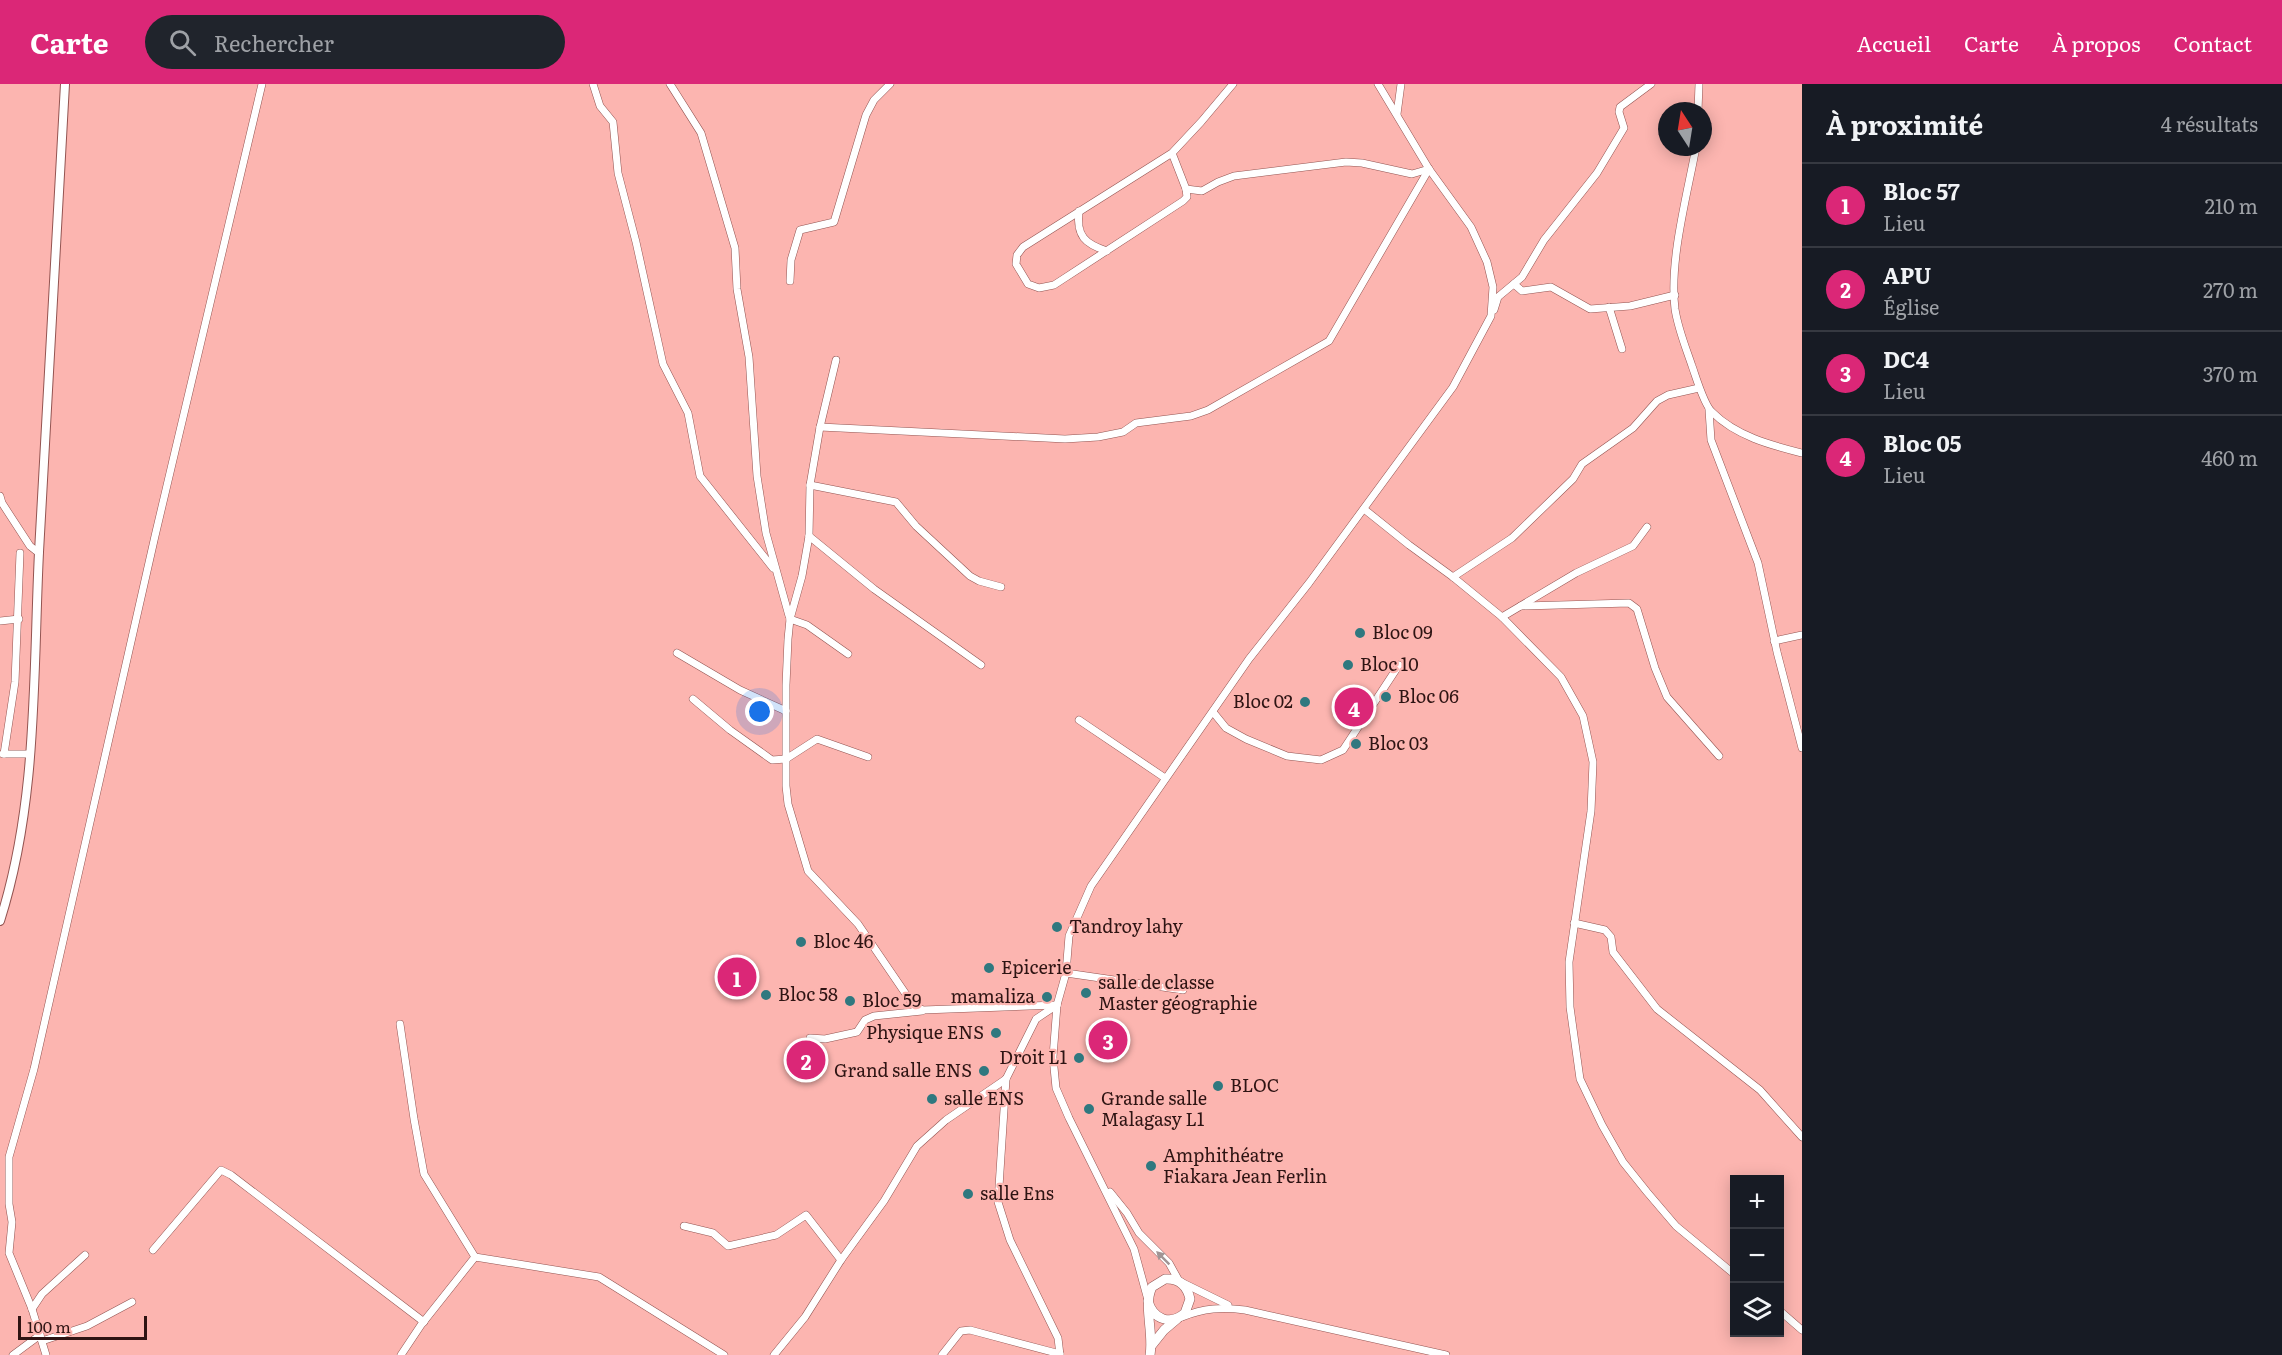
<!DOCTYPE html>
<html lang="fr">
<head>
<meta charset="utf-8">
<style>
  :root { --surface:#171b24; --page:#20242c; --text:#f1f3f6; --muted:#9ea1a6; --line:#363941; --accent:#db2777 }
  body { margin:0; font-family:Literata,serif; background:var(--page); color:var(--text) }
  .controls { position:absolute; right:18px; bottom:18px; display:grid; overflow:hidden; border-radius:0px; box-shadow:0 3px 15px #0003 }
  .controls button { width:54px; height:54px; display:grid; place-items:center; padding:0; border:0; border-bottom:2px solid var(--line); background:var(--surface); color:var(--text); font:30px sans-serif }
  .compass { position:absolute; left:1658px; top:18px; width:54px; height:54px; border-radius:50%; background:var(--surface); box-shadow:0 3px 15px #0003; rotate:348deg }
  .scale { position:absolute; left:18px; bottom:15px; width:129px; box-sizing:border-box; padding-left:6px; border:3px solid #2e1413; border-top:0; font-size:16px; line-height:21px; white-space:nowrap; color:#2e1413; -webkit-text-stroke:4px #fcb5b0; paint-order:stroke }
  .you { position:absolute; left:760px; top:628px; width:21px; height:21px; margin:-15px; border:4px solid #fff; border-radius:50%; background:#1a73e8; box-shadow:0 0 0 9px #1a73e833 }
  .badge { display:grid; place-items:center; width:39px; height:39px; border-radius:50%; background:var(--accent); color:#fff; font-size:20px; font-weight:700 }
  .pin { position:absolute; translate:-50% -50%; border:3px solid #fff; box-shadow:0 2px 6px #0006 }
  .list { margin:0; padding:0; list-style:none }
  h2 { display:flex; justify-content:space-between; align-items:center; height:78px; margin:0; padding:0 24px; font-size:26px }
  h2 small { font-size:20px; font-weight:400; color:var(--muted) }
  .list li { display:grid; grid-template-columns:39px 1fr auto; gap:18px; align-items:center; box-sizing:border-box; height:84px; padding:0 24px; border-top:2px solid var(--line) }
  .list b { display:block; font-size:22px; white-space:nowrap }
  .list p { margin:0; font-size:20px; white-space:nowrap; color:var(--muted) }
  .list em { font-size:20px; font-style:normal; color:var(--muted) }
  .icon { flex:none; width:33px; height:33px; fill:none; stroke:currentColor; stroke-width:2; stroke-linecap:round; stroke-linejoin:round }
  .map { position:relative; flex:none; width:1802px; height:1271px; overflow:hidden }
  header { display:flex; align-items:center; gap:36px; box-sizing:border-box; height:84px; padding:0 30px; background:var(--accent); color:#fff }
  header strong { font-size:28px }
  nav { display:flex; gap:33px; margin-inline-start:auto; font-size:21px }
  .search { width:420px; height:54px; background:var(--page); display:flex; align-items:center; gap:15px; box-sizing:border-box; padding:0 21px; border-radius:33px; color:var(--muted); font-size:22px }
  main { display:flex }
  aside { flex:1; background:var(--surface) }
  .map>svg:first-child { display:block }
  .lines { fill:none; stroke-linecap:round; stroke-linejoin:round }
  .minor-casing { stroke:#935451; stroke-width:8 }
  .tertiary-casing { stroke:#935451; stroke-width:10 }
  .secondary-casing { stroke:#935451; stroke-width:10 }
  .minor { stroke:#fff; stroke-width:7 }
  .tertiary { stroke:#fff; stroke-width:8 }
  .secondary { stroke:#fff; stroke-width:9 }
  .oneway { fill:#a19595 }
  .poi-dot { fill:#2f787f; stroke:#fcb5b0; stroke-width:2 }
  .labels { text-anchor:middle; stroke-width:4.5; stroke-linejoin:round; paint-order:stroke }
  .poi-label { font-size:18px; fill:#2e1413; stroke:#fcb5b0; text-anchor:start }
</style>
</head>
<body>
<header>
<strong>Carte</strong>
<div class="search"><svg class="icon" aria-label="search" viewBox="0 0 24 24"><circle cx="10" cy="10" r="6"/><path d="M15 15l6 6"/></svg>Rechercher</div>
<nav><a>Accueil</a><a>Carte</a><a>À propos</a><a>Contact</a></nav>
</header>
<main>
<div class="map">
<svg width="1802" height="1271" viewBox="0 0 1802 1271">
  <rect width="100%" height="100%" fill="#fcb5b0"/>
  <g class="lines">
    <g class="minor-casing">
      <g id="minor">
        <path d="M593,0L600,22L613,38L618,89L636,158L663,280L688,329L700,392L773,484"/>
        <path d="M670,0L701,49L735,164L737,205L749,273L757,392L766,449L789,532"/>
        <path d="M1698,27L1699,0"/>
        <path d="M1397,30L1401,0"/>
        <path d="M1696,63C1687,112 1669,177 1675,225C1678,245 1686,264 1692,282C1696,293 1704,321 1712,328C1736,352 1770,361 1802,369"/>
        <path d="M1172,69L1186,105L1187,113L1183,117L1054,201L1039,204L1028,200L1016,180L1017,171L1023,163L1172,69L1201,38L1233,0"/>
        <path d="M1186,105L1202,107L1218,98L1234,92L1346,78L1362,79L1412,90L1429,85"/>
        <path d="M1079,127C1076,152 1085,160 1107,167"/>
        <path d="M790,197L791,176L800,146L834,138L866,31L874,16L890,0"/>
        <path d="M1514,200L1522,207L1551,203L1590,225L1630,222L1675,211"/>
        <path d="M1609,223L1622,265"/>
        <path d="M1494,226L1498,213L1522,193L1544,156L1597,89L1624,44L1619,28L1620,23L1651,0"/>
        <path d="M836,276L820,343L1065,355L1098,353L1123,348L1136,339L1191,332L1208,326L1329,257L1429,85"/>
        <path d="M1709,326L1711,356L1758,479L1777,568L1802,664"/>
        <path d="M820,343L810,401L809,452L802,492L790,535L788,555L786,601V702L788,720L808,787L858,840L914,922L923,926L1057,921"/>
        <path d="M810,401L896,418L916,442L970,492L979,497L1001,503"/>
        <path d="M0,412L2,419L30,462L39,469"/>
        <path d="M1364,425L1409,461L1453,493L1502,533L1561,593L1583,632L1593,678L1591,727L1569,878L1570,923L1580,995L1602,1041L1623,1078L1647,1108L1676,1142L1734,1190"/>
        <path d="M809,452L874,505L981,581"/>
        <path d="M1453,493L1512,454L1573,395L1582,380L1633,344L1657,317L1668,311L1699,304"/>
        <path d="M1521,522L1629,519L1637,525L1655,584L1667,613L1719,672"/>
        <path d="M1502,533L1576,489L1633,462L1647,443"/>
        <path d="M790,535L807,541L848,570"/>
        <path d="M0,537L19,535"/>
        <path d="M1774,557L1802,551"/>
        <path d="M677,569L740,606L786,627"/>
        <path d="M693,615L730,646L772,676L786,675L817,655L868,673"/>
        <path d="M1213,628L1226,644L1246,655L1287,672L1321,676L1343,666L1399,581"/>
        <path d="M1079,636L1165,694"/>
        <path d="M3,670H30"/>
        <path d="M4,670L15,598L20,469"/>
        <path d="M1574,839L1605,846L1611,853L1613,868L1657,925L1760,1006L1802,1053"/>
        <path d="M1066,889L1183,906"/>
        <path d="M400,940L414,1035L424,1090L475,1173L421,1241L401,1271"/>
        <path d="M810,954L825,955L857,948L865,936L874,932L922,927"/>
        <path d="M1006,995L998,1118L1010,1156L1058,1254L1060,1271"/>
        <path d="M1110,1108L1127,1129L1139,1149L1169,1179L1179,1197L1228,1221"/>
        <path d="M684,1142L713,1149L728,1162L776,1151L806,1131L841,1176"/>
        <path d="M153,1166L221,1086L231,1091L424,1238"/>
        <path d="M475,1173L599,1193L724,1271"/>
        <path d="M1148,1216L1134,1165L1069,1034L1056,1004L1053,973L1057,921L1066,889L1069,852L1091,802L1249,575L1309,499L1453,303L1491,232L1493,203L1487,178L1471,143L1429,85L1378,0"/>
        <path d="M32,1225L42,1210L85,1171"/>
        <path d="M1780,1227L1802,1246"/>
        <path d="M1182,1233C1204,1224 1222,1223 1245,1226L1446,1271"/>
        <path d="M42,1257L87,1242L132,1218"/>
        <path d="M13,1271L40,1251"/>
        <path d="M46,1271L32,1225L9,1169L12,1138L9,1120V1073L34,985L155,452L262,0"/>
        <path d="M774,1271L805,1233L841,1176L884,1117L917,1062L946,1036L1006,995L1036,935L1057,921"/>
        <path d="M942,1271L961,1247L970,1246L1060,1270"/>
      </g>
    </g>
    <g class="tertiary-casing">
      <path id="tertiary" d="M0,837C38,718 33,591 39,468C47,312 57,156 65,0"/>
    </g>
    <g class="secondary-casing">
      <g id="secondary">
        <path d="M1148,1217C1153,1235 1170,1242 1185,1229L1190,1215C1187,1201 1179,1194 1165,1195L1152,1203C1143,1221 1154,1250 1150,1271"/>
        <path d="M1152,1261L1164,1246L1177,1235"/>
      </g>
    </g>
    <use href="#minor" class="minor"/>
    <use href="#tertiary" class="tertiary"/>
    <use href="#secondary" class="secondary"/>
  </g>
  <defs><path id="oneway-solid" d="M-6-.8H1V-3.2L6.5 0L1 3.2V.8H-6Z" transform="scale(1.5)"/></defs>
  <use class="oneway" href="#oneway-solid" transform="translate(1163 1174) rotate(-135)"/>
  <g class="poi-dot">
    <circle cx="1360" cy="549" r="6"/>
    <circle cx="1348" cy="581" r="6"/>
    <circle cx="1386" cy="613" r="6"/>
    <circle cx="1305" cy="618" r="6"/>
    <circle cx="1356" cy="660" r="6"/>
    <circle cx="1057" cy="843" r="6"/>
    <circle cx="801" cy="858" r="6"/>
    <circle cx="989" cy="884" r="6"/>
    <circle cx="1086" cy="909" r="6"/>
    <circle cx="766" cy="911" r="6"/>
    <circle cx="1047" cy="913" r="6"/>
    <circle cx="850" cy="917" r="6"/>
    <circle cx="996" cy="949" r="6"/>
    <circle cx="1079" cy="974" r="6"/>
    <circle cx="984" cy="987" r="6"/>
    <circle cx="1218" cy="1002" r="6"/>
    <circle cx="932" cy="1015" r="6"/>
    <circle cx="1089" cy="1025" r="6"/>
    <circle cx="1151" cy="1082" r="6"/>
    <circle cx="968" cy="1110" r="6"/>
  </g>
  <g class="labels">
    <g class="poi-label">
      <text x="1372" y="555">Bloc 09</text>
      <text x="1360" y="587">Bloc 10</text>
      <text x="1398" y="619">Bloc 06</text>
      <text x="1293" y="624" text-anchor="end">Bloc 02</text>
      <text x="1368" y="666">Bloc 03</text>
      <text x="1069" y="849">Tandroy lahy</text>
      <text x="813" y="864">Bloc 46</text>
      <text x="1001" y="890">Epicerie</text>
      <text x="1098" y="905">salle de classe<tspan x="1098" dy="21">Master géographie</tspan></text>
      <text x="778" y="917">Bloc 58</text>
      <text x="1035" y="919" text-anchor="end">mamaliza</text>
      <text x="862" y="923">Bloc 59</text>
      <text x="984" y="955" text-anchor="end">Physique ENS</text>
      <text x="1067" y="980" text-anchor="end">Droit L1</text>
      <text x="972" y="993" text-anchor="end">Grand salle ENS</text>
      <text x="1230" y="1008">BLOC</text>
      <text x="944" y="1021">salle ENS</text>
      <text x="1101" y="1021">Grande salle<tspan x="1101" dy="21">Malagasy L1</tspan></text>
      <text x="1163" y="1078">Amphithéatre<tspan x="1163" dy="21">Fiakara Jean Ferlin</tspan></text>
      <text x="980" y="1116">salle Ens</text>
    </g>
  </g>
</svg>
<div class="controls">
<button>+</button>
<button>−</button>
<button><svg class="icon" aria-label="layers" viewBox="0 0 24 24"><path d="M12 4l9 5-9 5-9-5zM3 14l9 5 9-5"/></svg></button>
</div>
<svg class="compass" viewBox="-18 -18 36 36"><path d="M0-13l5 13h-10z" fill="#e53935"/><path d="M0 13l5-13h-10z" fill="#9ea1a6"/></svg>
<div class="scale">100 m</div>
<div class="you"></div>
<div class="pin badge" style="left:737px;top:893px">1</div>
<div class="pin badge" style="left:806px;top:976px">2</div>
<div class="pin badge" style="left:1108px;top:956px">3</div>
<div class="pin badge" style="left:1354px;top:623px">4</div>
</div>
<aside>
<h2>À proximité<small>4 résultats</small></h2>
<ul class="list">
<li><span class="badge">1</span><div><b>Bloc 57</b><p>Lieu</p></div><em>210 m</em></li>
<li><span class="badge">2</span><div><b>APU</b><p>Église</p></div><em>270 m</em></li>
<li><span class="badge">3</span><div><b>DC4</b><p>Lieu</p></div><em>370 m</em></li>
<li><span class="badge">4</span><div><b>Bloc 05</b><p>Lieu</p></div><em>460 m</em></li>
</ul>
</aside>
</main>
</body>
</html>
